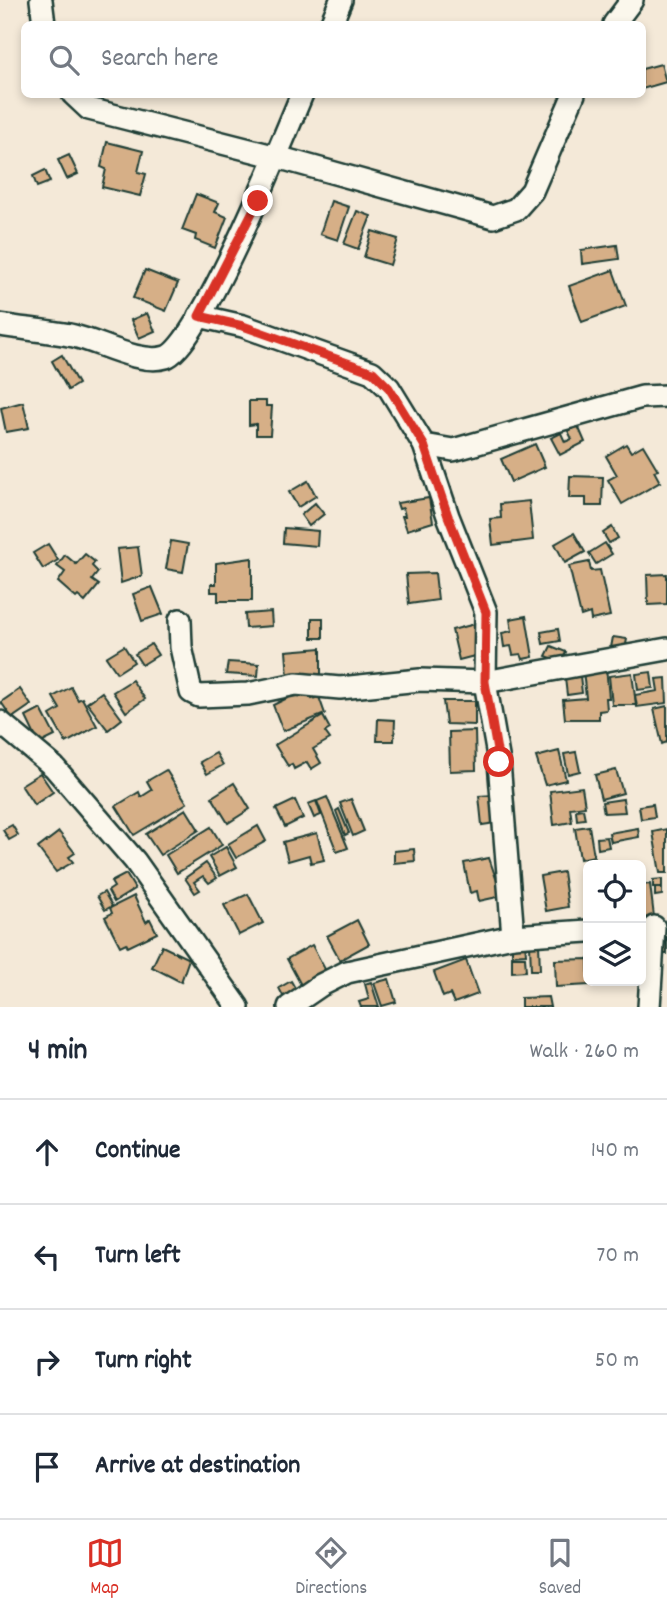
<!DOCTYPE html>
<html lang="en">
<head>
<meta charset="utf-8">
<style>
  :root { --surface:#fff; --page:#f2f2f3; --text:#1f2937; --muted:#747a83; --line:#e0e1e3; --accent:#d93025 }
  body { margin:0; font-family:Dekko,sans-serif; background:var(--page); color:var(--text) }
  .controls { position:absolute; right:21px; bottom:21px; display:grid; overflow:hidden; border-radius:10px; box-shadow:0 4px 10px #0003 }
  .controls button { width:63px; height:63px; display:grid; place-items:center; padding:0; border:0; border-bottom:2px solid var(--line); background:var(--surface); color:var(--text); font:35px sans-serif }
  .stop { position:absolute; width:21px; height:21px; margin:-16px; border:5px solid #d93025; border-radius:50%; background:#fff }
  .stop.end { background:#d93025; border-color:#fff; box-shadow:0 2px 7px #0008 }
  .list { margin:0; padding:0; list-style:none }
  h2 { display:flex; justify-content:space-between; align-items:center; height:91px; margin:0; padding:0 28px; font-size:30px }
  h2 small { font-size:23px; font-weight:400; color:var(--muted) }
  .list li { display:grid; grid-template-columns:46px 1fr auto; gap:21px; align-items:center; box-sizing:border-box; height:105px; padding:0 28px; border-top:2px solid var(--line) }
  .list b { display:block; font-size:26px; white-space:nowrap }
  .list em { font-size:23px; font-style:normal; color:var(--muted) }
  .icon { flex:none; width:38px; height:38px; fill:none; stroke:currentColor; stroke-width:2; stroke-linecap:round; stroke-linejoin:round }
  .map { position:relative; flex:none; width:667px; height:1007px; overflow:hidden }
  .search { position:absolute; background:var(--surface); box-shadow:0 4px 10px #0003; left:21px; right:21px; top:21px; height:77px; display:flex; align-items:center; gap:18px; box-sizing:border-box; padding:0 24px; border-radius:10px; color:var(--muted); font-size:26px }
  .sheet { height:511px; background:var(--surface) }
  nav { display:flex; justify-content:space-around; align-items:center; box-sizing:border-box; height:98px; border-top:2px solid var(--line); background:var(--surface); font-size:19px; color:var(--muted) }
  nav a { display:grid; justify-items:center; gap:4px }
  nav .on { color:var(--accent) }
  .map>svg:first-child { display:block }
  .building { fill:#d6af87; stroke:#1f3d34; stroke-width:2 }
  .lines { fill:none; stroke-linecap:round; stroke-linejoin:round }
  .street-casing { stroke:#1f3d34; stroke-width:26 }
  .street { stroke:#fbf7ec; stroke-width:21 }
  .route { stroke:#d93025; stroke-width:9 }
</style>
</head>
<body>
<div class="map">
<svg width="667" height="1007" viewBox="0 0 667 1007">
  <rect width="100%" height="100%" fill="#f4e9d8"/>
  <filter id="ink" filterUnits="userSpaceOnUse"><feTurbulence type="fractalNoise" baseFrequency=".0143" numOctaves="2"/><feDisplacementMap in="SourceGraphic" scale="14" xChannelSelector="R" yChannelSelector="G"/><feConvolveMatrix kernelMatrix="1 2 1 2 8 2 1 2 1" color-interpolation-filters="sRGB"/></filter>
  <g filter="url(#ink)">
    <g class="building">
      <path d="M661,64L666,82L642,89V69Z"/>
      <path d="M107,142L143,151L138,172L146,174L140,196L102,187L106,169L101,167Z"/>
      <path d="M69,155L78,174L67,179L58,160Z"/>
      <path d="M45,170L50,182L37,187L33,176Z"/>
      <path d="M196,194L219,203L215,212L227,217L215,248L195,240L196,235L182,230Z"/>
      <path d="M331,201L349,207L338,240L320,234Z"/>
      <path d="M357,211L371,216L358,249L344,244Z"/>
      <path d="M372,231L398,239L390,265L364,257Z"/>
      <path d="M617,245L619,259L582,264L581,250Z"/>
      <path d="M145,270L178,283L166,311L133,298Z"/>
      <path d="M613,270L626,306L582,322L569,286Z"/>
      <path d="M147,313L155,331L139,338L131,320Z"/>
      <path d="M62,355L78,384L68,390L52,361Z"/>
      <path d="M249,401H266V406H272L270,435H256V424L249,425Z"/>
      <path d="M23,402L29,428L6,432L1,408Z"/>
      <path d="M578,426L585,442L560,455L551,438L561,433L565,442L572,439L568,431Z"/>
      <path d="M535,444L545,467L511,482L501,459Z"/>
      <path d="M626,444L631,452L643,445L658,470L654,471L660,482L622,504L608,480L617,475L606,456Z"/>
      <path d="M570,476L603,477L602,506H586V498H569Z"/>
      <path d="M308,481L316,496L298,507L289,492Z"/>
      <path d="M429,498L433,522L407,530L402,516H405L403,508L399,509L397,503Z"/>
      <path d="M529,501L533,540L493,545L490,519L501,518L500,504Z"/>
      <path d="M315,503L324,514L309,526L301,515Z"/>
      <path d="M612,527L618,538L609,543L603,533Z"/>
      <path d="M284,528L318,531L317,546L283,543Z"/>
      <path d="M574,533L585,552L565,563L555,544Z"/>
      <path d="M171,541L188,544L183,572L166,569Z"/>
      <path d="M605,543L612,554L596,564L589,553Z"/>
      <path d="M48,544L58,560L43,569L33,553Z"/>
      <path d="M138,547L142,576L121,583L117,549Z"/>
      <path d="M85,554L95,562L92,566L98,572L92,580L99,585L85,602L78,596L76,598L58,582L65,572L57,566L65,555L76,564Z"/>
      <path d="M252,558V601H218V592H211V584H216V563Z"/>
      <path d="M589,562L591,571L600,570L610,616L591,620L590,613L581,616L569,566Z"/>
      <path d="M435,573L438,600L409,604L406,574Z"/>
      <path d="M667,574V604L648,605L647,575Z"/>
      <path d="M152,587L163,614L142,621L133,594Z"/>
      <path d="M271,612L272,626L246,628L245,614Z"/>
      <path d="M526,616L533,657L523,659L521,654L513,655L511,646L504,647L502,633L512,631L510,619Z"/>
      <rect x="312" y="618" width="11" height="20"/>
      <path d="M475,624L482,654L459,660L452,630Z"/>
      <path d="M558,629L560,641L543,644L541,632Z"/>
      <path d="M613,637L627,639L624,655L610,653Z"/>
      <path d="M151,644L158,655L142,665L135,654Z"/>
      <path d="M124,646L134,662L117,673L106,657Z"/>
      <path d="M551,646L566,652L562,662L546,656Z"/>
      <path d="M321,648V679L288,677L286,651Z"/>
      <path d="M228,662L259,664L258,676L226,674Z"/>
      <path d="M606,667L609,698H606L607,710L599,711V719H565L563,700L586,698L583,670Z"/>
      <path d="M651,672L653,688L638,690L636,674Z"/>
      <path d="M632,673L636,705H612L609,676Z"/>
      <path d="M580,676L582,693L567,695L565,678Z"/>
      <path d="M666,678L667,703L637,707L635,695L658,691L656,679Z"/>
      <path d="M132,680L145,699L126,712L113,692Z"/>
      <path d="M71,687L78,700L82,698L97,726L66,743L50,715L60,709L53,697Z"/>
      <path d="M20,689L31,705L12,718L1,702Z"/>
      <path d="M304,690L312,699L319,697L325,714L283,731L273,705Z"/>
      <path d="M102,692L122,719L108,730L87,703Z"/>
      <path d="M443,701H475V725L446,724Z"/>
      <path d="M667,706V742L662,744L654,709Z"/>
      <path d="M41,709L55,736L39,744L26,717Z"/>
      <path d="M323,716L330,729L325,732L330,739L313,749L321,763L311,769L307,762L294,769L292,764L288,766L275,745Z"/>
      <path d="M378,719L395,720L394,741H377Z"/>
      <path d="M475,731L476,770L450,771L449,732Z"/>
      <path d="M559,751L566,780L545,785L536,757Z"/>
      <path d="M576,752L580,771L568,774L564,754Z"/>
      <path d="M216,753L223,765L207,774L200,762Z"/>
      <path d="M166,770L187,803L134,835L116,806L139,792L141,797L152,790L147,781Z"/>
      <path d="M616,770L623,793L601,799L595,775Z"/>
      <path d="M40,773L53,792L34,805L21,785Z"/>
      <path d="M234,783L250,809L228,823L212,797Z"/>
      <path d="M582,787L585,806L570,808L572,822L554,825L550,791Z"/>
      <path d="M494,795L496,823L482,825L479,796Z"/>
      <path d="M327,797L348,848L337,852L317,801Z"/>
      <path d="M351,799L364,831L353,836L340,803Z"/>
      <path d="M623,799L625,812L604,813L602,802Z"/>
      <path d="M295,800L303,818L285,827L276,809Z"/>
      <path d="M316,801L321,815L314,818L308,804Z"/>
      <path d="M653,804L655,817L641,819L639,806Z"/>
      <path d="M186,809L199,830L160,855L146,834Z"/>
      <path d="M339,809L349,833L345,835L336,811Z"/>
      <path d="M583,809L585,819L577,820L576,810Z"/>
      <path d="M12,825L18,835L9,840L3,830Z"/>
      <path d="M258,826L266,841L236,858L228,844Z"/>
      <path d="M589,826L594,856L580,859L575,828Z"/>
      <path d="M211,827L222,845L177,873L166,855Z"/>
      <path d="M638,828L639,837L611,842L609,833Z"/>
      <path d="M667,829V873H660L653,832Z"/>
      <path d="M59,832L75,853L69,857L73,862L56,872L38,848Z"/>
      <path d="M317,833L324,860L311,863L309,855L288,861L283,842Z"/>
      <path d="M607,837L609,847L598,849L597,838Z"/>
      <path d="M226,847L237,867L220,876L209,857Z"/>
      <path d="M414,849L415,861L394,863V851Z"/>
      <path d="M489,858L502,896L479,901L477,891L470,893L464,863Z"/>
      <path d="M206,863L217,878L209,883L203,876L194,882L200,890L195,893L185,878Z"/>
      <path d="M563,872L568,907L546,911L540,876Z"/>
      <path d="M126,874L135,889L114,902L108,891L114,887L111,882Z"/>
      <path d="M662,879V887H653V880Z"/>
      <path d="M650,884L654,917L641,918V885Z"/>
      <path d="M655,888H662V895L655,896Z"/>
      <path d="M104,892L112,906L105,910L97,896Z"/>
      <path d="M248,894L263,923L239,935L224,905Z"/>
      <path d="M134,896L146,922L150,919L157,933L128,947L126,943L120,946L105,917L112,913L110,908Z"/>
      <path d="M357,920L369,944L340,960L327,936Z"/>
      <rect x="657" y="937" width="10" height="17"/>
      <path d="M512,943H525L526,954L512,955Z"/>
      <path d="M530,944H539L540,970H531Z"/>
      <path d="M312,945L326,971L301,985L287,959Z"/>
      <path d="M162,946L189,959L181,982L152,967Z"/>
      <path d="M512,957H525L526,971L512,972Z"/>
      <path d="M588,959L589,985L556,987L555,960Z"/>
      <path d="M466,960L478,994L454,1003L450,994L443,997L434,972Z"/>
      <path d="M389,979L396,1002L382,1006L374,983Z"/>
      <path d="M291,981L299,995L286,1002L279,988Z"/>
      <path d="M371,982L379,1007H361L359,1002L369,999L365,984Z"/>
      <path d="M548,997L550,1007H521V998Z"/>
    </g>
    <g class="lines">
      <g class="street-casing">
        <g id="street">
          <path d="M41,0L44,24"/>
          <path d="M331,24L341,0"/>
          <path d="M614,24L632,0"/>
          <path d="M73,94L89,109L277,157L493,217L516,209L532,191L574,94"/>
          <path d="M199,316L243,326L372,372L389,388L424,445L448,516L486,612L485,682L499,762L513,936"/>
          <path d="M0,325C24,329 50,331 74,336C100,342 140,365 166,357C199,347 285,135 302,94"/>
          <path d="M424,445L453,450L642,397L667,396"/>
          <path d="M180,620L181,647L191,692L199,696L248,694L296,684L340,688L420,680L485,682L667,649"/>
          <path d="M0,722L54,767L135,861L238,1007"/>
          <path d="M289,1007L321,985L347,972L513,936L588,931"/>
          <path d="M649,1007L654,927"/>
        </g>
      </g>
      <use href="#street" class="street"/>
    </g>
  </g>
  <g class="lines" filter="url(#ink)">
    <path class="route" d="M258,201L199,316L243,326L373,372L389,388L424,445L448,516L486,612L485,682L499,762"/>
  </g>
</svg>
<div class="controls">
<button><svg class="icon" aria-label="locate" viewBox="0 0 24 24"><circle cx="12" cy="12" r="6"/><path d="M12 2v4M12 18v4M2 12h4M18 12h4"/></svg></button>
<button><svg class="icon" aria-label="layers" viewBox="0 0 24 24"><path d="M12 4l9 5-9 5-9-5zM3 14l9 5 9-5"/></svg></button>
</div>
<div class="stop" style="left:499px;top:762px"></div>
<div class="stop end" style="left:258px;top:201px"></div>
<div class="search"><svg class="icon" aria-label="search" viewBox="0 0 24 24"><circle cx="10" cy="10" r="6"/><path d="M15 15l6 6"/></svg>Search here</div>
</div>
<section class="sheet">
<h2>4 min<small>Walk · 260 m</small></h2>
<ul class="list">
<li><svg class="icon" aria-label="ahead" viewBox="0 0 24 24"><path d="M12 20V5M6 11l6-6 6 6"/></svg><div><b>Continue</b></div><em>140 m</em></li>
<li><svg class="icon" aria-label="left" viewBox="0 0 24 24"><path d="M17 20v-9H6M10 6l-5 5 5 5"/></svg><div><b>Turn left</b></div><em>70 m</em></li>
<li><svg class="icon" aria-label="right" viewBox="0 0 24 24"><path d="M7 20v-9h11M14 6l5 5-5 5"/></svg><div><b>Turn right</b></div><em>50 m</em></li>
<li><svg class="icon" aria-label="arrive" viewBox="0 0 24 24"><path d="M6 21V4h12l-3 4 3 4H6"/></svg><div><b>Arrive at destination</b></div></li>
</ul>
</section>
<nav>
<a class="on"><svg class="icon" aria-label="map" viewBox="0 0 24 24"><path d="M3 6l6-2 6 2 6-2v14l-6 2-6-2-6 2zM9 4v14M15 6v14"/></svg>Map</a>
<a><svg class="icon" aria-label="directions" viewBox="0 0 24 24"><path d="M12 3l9 9-9 9-9-9zM9 14v-3h6M13 9l2 2-2 2"/></svg>Directions</a>
<a><svg class="icon" aria-label="saved" viewBox="0 0 24 24"><path d="M7 4h10v16l-5-4-5 4z"/></svg>Saved</a>
</nav>
</body>
</html>
